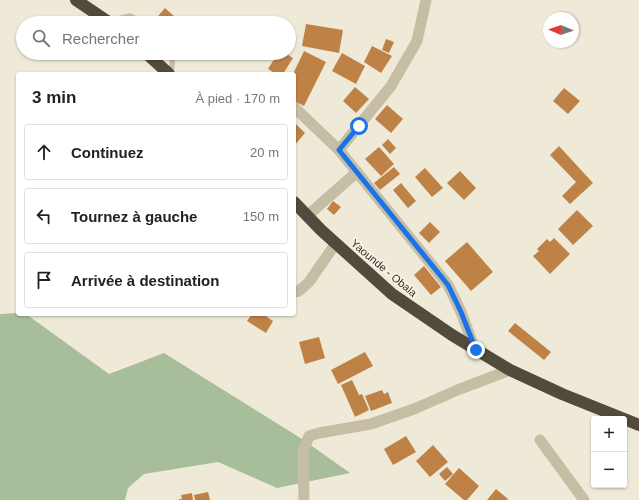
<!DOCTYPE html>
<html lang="fr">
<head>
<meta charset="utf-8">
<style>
  :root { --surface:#fff; --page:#f2f2f2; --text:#222; --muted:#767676; --line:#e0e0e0 }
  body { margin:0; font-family:Helvetica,sans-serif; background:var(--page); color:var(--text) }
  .controls { position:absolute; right:12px; bottom:12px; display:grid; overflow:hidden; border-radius:4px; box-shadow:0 1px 3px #0004 }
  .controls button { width:36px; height:36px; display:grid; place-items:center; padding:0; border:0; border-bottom:1px solid var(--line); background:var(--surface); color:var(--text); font:20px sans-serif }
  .compass { position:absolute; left:543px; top:12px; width:36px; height:36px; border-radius:50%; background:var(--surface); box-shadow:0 1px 3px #0004; rotate:272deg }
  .stop { position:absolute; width:12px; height:12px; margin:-9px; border:3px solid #1a73e8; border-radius:50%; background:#fff }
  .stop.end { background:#1a73e8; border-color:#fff; box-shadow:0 1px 4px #0008 }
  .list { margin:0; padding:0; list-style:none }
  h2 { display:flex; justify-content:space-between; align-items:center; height:52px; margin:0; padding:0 16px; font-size:17px }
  h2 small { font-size:13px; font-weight:400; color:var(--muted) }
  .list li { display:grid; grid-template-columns:26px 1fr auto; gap:12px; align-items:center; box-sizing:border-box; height:56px; margin:0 8px 8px; padding:0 8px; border:1px solid var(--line); border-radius:4px }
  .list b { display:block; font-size:15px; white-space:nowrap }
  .list em { font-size:13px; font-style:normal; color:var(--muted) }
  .icon { flex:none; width:22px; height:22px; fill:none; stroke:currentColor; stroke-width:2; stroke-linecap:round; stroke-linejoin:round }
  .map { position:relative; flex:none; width:639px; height:500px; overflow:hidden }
  .search { position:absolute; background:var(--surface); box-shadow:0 1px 3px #0004; left:16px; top:16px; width:280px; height:44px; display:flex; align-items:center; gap:10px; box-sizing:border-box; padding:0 14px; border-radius:22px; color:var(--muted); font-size:15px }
  .panel { position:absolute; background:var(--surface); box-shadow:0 1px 3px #0004; left:16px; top:72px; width:280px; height:244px; border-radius:4px }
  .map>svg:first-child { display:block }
  .green { fill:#a8bd9a }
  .building { fill:#be8247 }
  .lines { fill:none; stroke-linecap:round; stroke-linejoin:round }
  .lane { stroke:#c6bda5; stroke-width:5.5 }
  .street { stroke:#c6bda5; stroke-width:11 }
  .highway { stroke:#534a3e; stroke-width:12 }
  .route { stroke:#1a73e8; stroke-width:5 }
  .labels { text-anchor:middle; stroke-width:4; stroke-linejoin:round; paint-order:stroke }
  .street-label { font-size:11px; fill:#322d26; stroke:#f7f3e4 }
</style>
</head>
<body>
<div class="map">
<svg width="639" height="500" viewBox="0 0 639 500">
  <rect width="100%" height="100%" fill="#efead8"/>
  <path class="green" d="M18,313V314H26L109,374L164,353L302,439L350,473L277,488L218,462L144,474L128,488L125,500H0V314Z"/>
  <g class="building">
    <path d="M165,8L176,18L172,23H152Z"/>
    <path d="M306,24L343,30L339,53L302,46Z"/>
    <path d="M386,39L394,42L389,53L382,50Z"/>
    <path d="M372,46L392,56L381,73L364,62Z"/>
    <path d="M304,51L326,62L304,106L294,101V74H293Z"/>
    <path d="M278,53H285L293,58L283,74H276L268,69Z"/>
    <path d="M342,53L365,66L356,84L332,71Z"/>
    <path d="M355,87L369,99L356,113L343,101Z"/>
    <path d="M564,88L580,101L568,114L553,101Z"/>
    <path d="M387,105L403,119L391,133L375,119Z"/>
    <path d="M294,122L305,133L294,146Z"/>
    <path d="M388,139L396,148L390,154L382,145Z"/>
    <path d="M559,146L593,183L570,204L562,196L576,182L550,155Z"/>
    <path d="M379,147L394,164L381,176L365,159Z"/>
    <path d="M394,167L400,174L380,190L374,183Z"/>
    <path d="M425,168L443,188L432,197L415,177Z"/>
    <path d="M460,171L476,188L464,200L447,183Z"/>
    <path d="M401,183L416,201L408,208L393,190Z"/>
    <path d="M333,201L341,207L334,215L327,209Z"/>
    <path d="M577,210L593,226L573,245L558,229Z"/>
    <path d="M430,222L440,232L429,243L419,233Z"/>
    <path d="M554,238L570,254L550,274L533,256L539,251L537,249L547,239L550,242Z"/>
    <path d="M467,242L493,272L471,291L445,261Z"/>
    <path d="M424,266L441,287L431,295L414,275Z"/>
    <path d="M252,314H263L273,321L266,333L247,321Z"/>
    <path d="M515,323L551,352L544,360L508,331Z"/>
    <path d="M319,337L325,358L305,364L299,342Z"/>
    <path d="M365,352L373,366L338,384L331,370Z"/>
    <path d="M352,380L359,395L362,394L369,410L355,417L341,385Z"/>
    <path d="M382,390L384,394L388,392L392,403L371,411L365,396Z"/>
    <path d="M406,436L416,452L393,465L384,449Z"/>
    <path d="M433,445L448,462L430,477L416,461Z"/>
    <path d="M447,467L453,474L445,481L439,474Z"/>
    <path d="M459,468L479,486L467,500H464L445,484Z"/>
    <path d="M496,489L508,499L507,500H487Z"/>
    <path d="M208,492L210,500H195L194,495Z"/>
    <path d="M192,493L193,500H179V499H182L181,495Z"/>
  </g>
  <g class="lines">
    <g class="lane">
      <path d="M110,23L119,19L130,16L143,23"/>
      <path d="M171,74L173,55L172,53"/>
    </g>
    <g class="street">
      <path d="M426,0L417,41L391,86L339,150L448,285L461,312L475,350"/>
      <path d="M294,107L339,150"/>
      <path d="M307,216L357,172"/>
      <path d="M294,292L299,291L309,282L336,243"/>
      <path d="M540,440L584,500"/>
      <path d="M304,500L303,452L309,436L319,433L371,424L414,409L460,389L510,370"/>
    </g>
    <g class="highway">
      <path d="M76,0L110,23"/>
      <path d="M146,53L169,74"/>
      <path d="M294,202L321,230L392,294L452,335L510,370L562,394L639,425"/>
    </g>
  </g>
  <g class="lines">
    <path class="route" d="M359,126L339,150L448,285L461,312L476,350"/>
  </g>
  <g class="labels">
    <g class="street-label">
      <text transform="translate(384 268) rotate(40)" y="4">Yaounde - Obala</text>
    </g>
  </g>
</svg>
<div class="controls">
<button>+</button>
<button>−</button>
</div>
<svg class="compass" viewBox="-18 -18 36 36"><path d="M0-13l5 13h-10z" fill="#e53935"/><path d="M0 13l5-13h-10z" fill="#767676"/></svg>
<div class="stop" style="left:359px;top:126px"></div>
<div class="stop end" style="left:476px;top:350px"></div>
<div class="search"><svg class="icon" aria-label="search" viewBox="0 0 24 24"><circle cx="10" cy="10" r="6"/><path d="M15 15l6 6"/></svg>Rechercher</div>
<section class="panel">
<h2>3 min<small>À pied · 170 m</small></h2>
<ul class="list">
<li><svg class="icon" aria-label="ahead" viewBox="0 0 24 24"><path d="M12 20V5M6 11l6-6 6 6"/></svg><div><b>Continuez</b></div><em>20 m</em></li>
<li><svg class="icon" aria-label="left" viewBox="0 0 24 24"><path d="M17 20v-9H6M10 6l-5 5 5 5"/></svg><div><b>Tournez à gauche</b></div><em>150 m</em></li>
<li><svg class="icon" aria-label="arrive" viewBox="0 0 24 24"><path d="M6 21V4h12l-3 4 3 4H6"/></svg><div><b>Arrivée à destination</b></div></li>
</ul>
</section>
</div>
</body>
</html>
